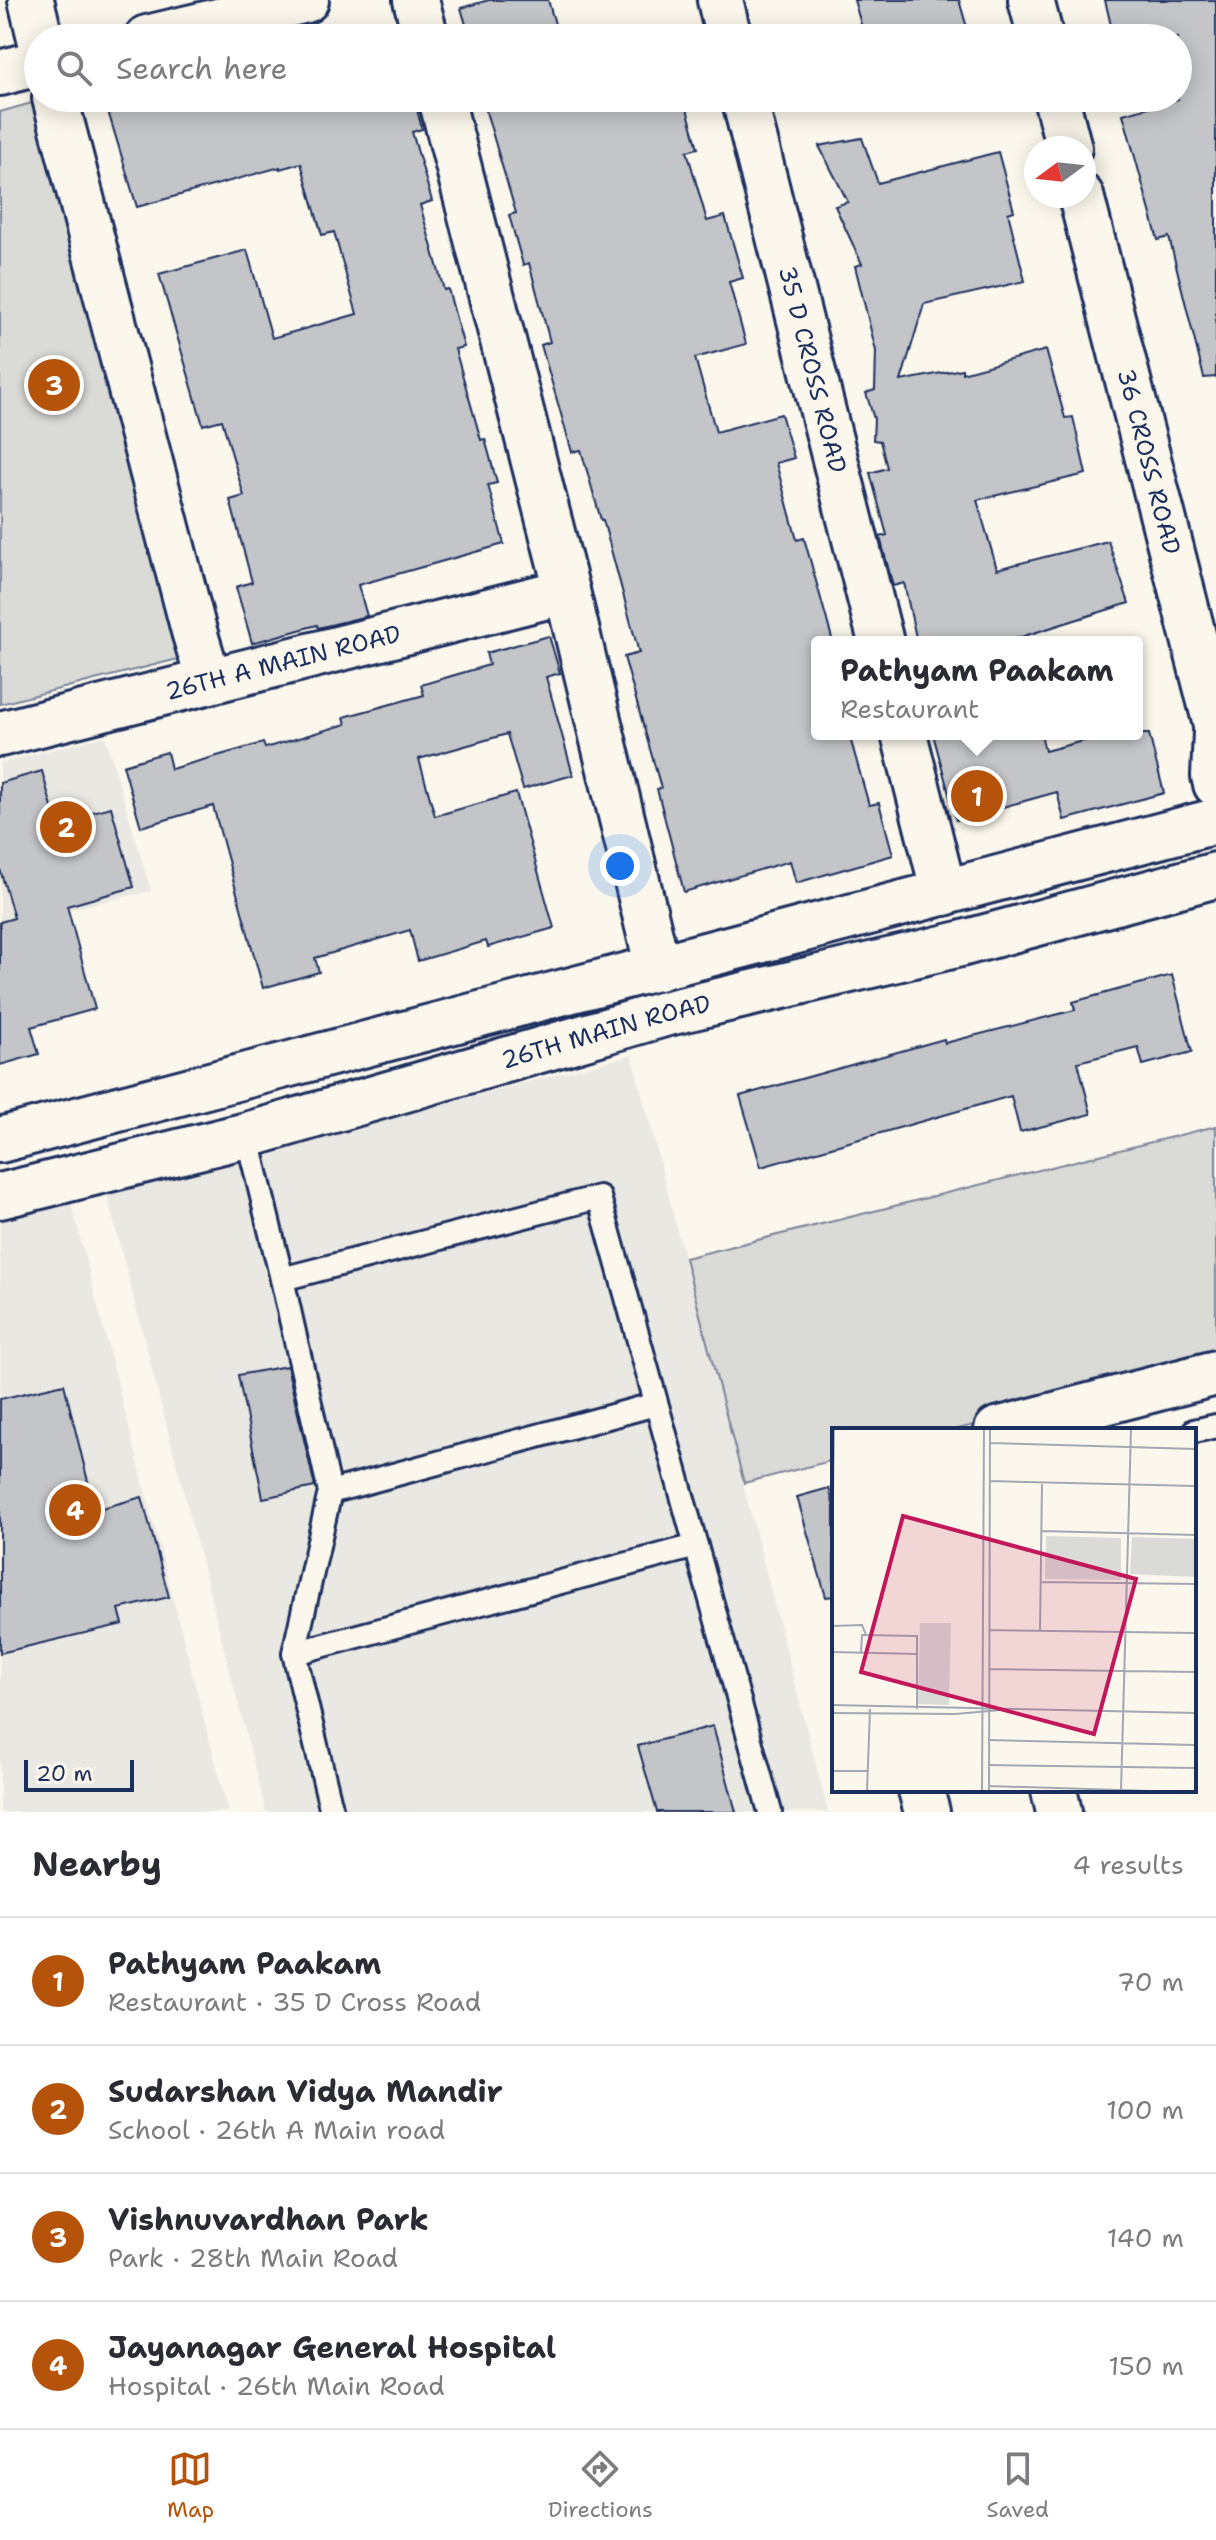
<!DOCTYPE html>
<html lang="en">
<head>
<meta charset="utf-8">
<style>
  :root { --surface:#fff; --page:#f7f7f7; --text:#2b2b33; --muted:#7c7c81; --line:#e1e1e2; --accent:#b45309 }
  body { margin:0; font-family:"Shantell Sans",sans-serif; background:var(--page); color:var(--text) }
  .compass { position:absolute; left:1024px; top:136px; width:72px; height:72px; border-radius:50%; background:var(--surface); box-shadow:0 4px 20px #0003; rotate:255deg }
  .scale { position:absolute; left:24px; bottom:20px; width:110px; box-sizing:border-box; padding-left:8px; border:4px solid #1b2f5e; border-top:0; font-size:22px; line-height:28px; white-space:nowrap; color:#1b2f5e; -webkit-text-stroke:6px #fbf7ec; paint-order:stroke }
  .you { position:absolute; left:620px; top:866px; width:28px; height:28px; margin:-20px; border:6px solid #fff; border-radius:50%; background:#1a73e8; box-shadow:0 0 0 12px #1a73e833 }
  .badge { display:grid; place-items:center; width:52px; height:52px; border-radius:50%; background:var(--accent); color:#fff; font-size:26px; font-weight:700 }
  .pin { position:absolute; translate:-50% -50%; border:4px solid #fff; box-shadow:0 2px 8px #0006 }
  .popup { position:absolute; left:811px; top:636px; width:332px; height:104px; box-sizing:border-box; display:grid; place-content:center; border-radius:8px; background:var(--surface); filter:drop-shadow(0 2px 6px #0005); font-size:26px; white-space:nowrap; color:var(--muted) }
  .popup b { font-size:30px; color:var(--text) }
  .popup::after { content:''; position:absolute; left:50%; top:100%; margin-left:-16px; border:16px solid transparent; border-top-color:var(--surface) }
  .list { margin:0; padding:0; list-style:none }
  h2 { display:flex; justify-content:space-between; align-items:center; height:104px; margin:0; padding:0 32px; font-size:34px }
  h2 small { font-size:26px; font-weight:400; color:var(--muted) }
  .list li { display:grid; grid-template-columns:52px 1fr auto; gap:24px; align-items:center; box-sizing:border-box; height:128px; padding:0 32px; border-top:2px solid var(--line) }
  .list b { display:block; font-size:30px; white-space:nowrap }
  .list p { margin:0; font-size:26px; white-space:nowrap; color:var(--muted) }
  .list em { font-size:26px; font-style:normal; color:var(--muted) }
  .icon { flex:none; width:44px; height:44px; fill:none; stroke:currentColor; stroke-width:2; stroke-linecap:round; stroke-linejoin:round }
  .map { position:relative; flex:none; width:1216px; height:1812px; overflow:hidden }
  .search { position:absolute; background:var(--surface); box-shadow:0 4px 20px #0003; left:24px; right:24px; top:24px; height:88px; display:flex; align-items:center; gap:20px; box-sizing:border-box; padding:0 28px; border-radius:44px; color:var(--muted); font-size:30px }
  .sheet { height:616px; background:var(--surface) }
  nav { display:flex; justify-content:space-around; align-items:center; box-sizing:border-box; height:112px; border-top:2px solid var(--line); background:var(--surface); font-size:22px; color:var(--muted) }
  nav a { display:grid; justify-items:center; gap:4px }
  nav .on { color:var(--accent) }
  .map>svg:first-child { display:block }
  .built { fill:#eae8e2 }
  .green { fill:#dadad7; stroke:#7a849a; stroke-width:2 }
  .building { fill:#c3c5c9; stroke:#1b2f5e; stroke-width:2 }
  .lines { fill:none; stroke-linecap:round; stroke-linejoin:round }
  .service-casing { stroke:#1b2f5e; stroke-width:28 }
  .minor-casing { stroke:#1b2f5e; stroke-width:50 }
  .tertiary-casing { stroke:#1b2f5e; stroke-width:50 }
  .service { stroke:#fbf7ec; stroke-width:22 }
  .minor { stroke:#fbf7ec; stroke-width:44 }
  .tertiary { stroke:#fbf7ec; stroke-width:44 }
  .labels { text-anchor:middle; stroke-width:6; stroke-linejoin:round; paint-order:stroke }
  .street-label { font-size:24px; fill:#1b2f5e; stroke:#fbf7ec }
  .inset-road { fill:none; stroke:#a1a7b3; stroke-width:2 }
  .view { fill:#c2185b; fill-opacity:0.15; stroke:#c2185b; stroke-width:4 }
  .inset-edge { fill:none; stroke:#1b2f5e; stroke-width:4 }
</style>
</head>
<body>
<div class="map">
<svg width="1216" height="1812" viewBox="0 0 1216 1812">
  <rect width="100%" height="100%" fill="#fbf7ec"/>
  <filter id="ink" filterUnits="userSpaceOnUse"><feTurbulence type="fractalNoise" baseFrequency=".0125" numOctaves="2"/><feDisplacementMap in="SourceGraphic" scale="16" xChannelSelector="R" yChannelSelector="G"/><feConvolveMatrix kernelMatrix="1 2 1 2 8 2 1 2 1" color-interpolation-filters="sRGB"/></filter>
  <g filter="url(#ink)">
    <g class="built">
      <path d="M105,736L151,891L0,925V763Z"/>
      <path d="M632,1055L828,1812H266L106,1191Z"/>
      <path d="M68,1191L228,1812H0V1208Z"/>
    </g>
    <g class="green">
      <path d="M35,102L178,659L0,704V112Z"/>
      <path d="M1216,1126V1365L954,1430H834V1460L744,1483L685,1258Z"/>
    </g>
    <g class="building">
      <path d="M489,0H548L559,38H470L461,8Z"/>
      <path d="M854,0H959L970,38H865Z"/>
      <path d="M1105,0H1216V377L1204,378L1169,237L1158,240L1123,114L1178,99V38H1114Z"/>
      <path d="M104,98H414L422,129L412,132L432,201L420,205L444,290L448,289L464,347L455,349L481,440L485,439L497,483L488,485L504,544L358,585L367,616L318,628L317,625L252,643L236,587L252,582L230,500L244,496L222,420L203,425L159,274L247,250L272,338L357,314L334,232L322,235L301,163L280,169V167L137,207Z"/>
      <path d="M482,98H684L698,148L687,151L707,221L725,216L743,278L729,282L746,344L695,358L716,432L781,414L794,458L776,463L797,540L804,538L833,642H817V734H849L869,805L879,803L893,855L796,883L790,861L684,892L657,789L661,788L624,657L639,653L603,520H601L581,450L572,452L541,345L550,342L529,263L523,265L509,215L516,213Z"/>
      <path d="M862,138L878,183L998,152L1014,211L1008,213L1025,281L924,304L901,381L962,369V373L1046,350L1065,418L1073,417L1086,474L977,500L997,569L1108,541L1129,603L1005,642H917L904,583L893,586L880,537L887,535L870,473L887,468L880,441L873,440L874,419L866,393L875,390L876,351L855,266L862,264L835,206L848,202L819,146Z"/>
      <path d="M549,636L560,673L546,677L573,775L523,789L507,734L419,759L435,816L516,793L554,928L488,947L486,941L418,961L410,930L315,958L319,972L263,988L213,806L141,827L123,765L167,752L171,769L263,743L265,748L346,724L344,717L424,695L421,685L489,665L486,653Z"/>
      <path d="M933,734H1041L1045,751L1109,734H1149L1164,793L1064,820L1057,792L956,820Z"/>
      <path d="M42,771L56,822L111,807L134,887L67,906L95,1009L31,1027L39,1054L0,1065V922L14,918L0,869V783Z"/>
      <path d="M1172,975L1192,1052L1143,1065L1138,1047L1078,1062L1091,1114L1020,1132L1011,1096L761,1167L740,1096L944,1039L945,1043L1075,1010L1073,1002Z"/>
      <path d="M287,1366L315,1487L263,1498L238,1375Z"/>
      <path d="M64,1384L95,1510L142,1497L169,1597L119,1609L123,1624L0,1653V1399Z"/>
      <path d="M829,1488L834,1507V1596L826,1597L797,1497Z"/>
      <path d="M713,1726L736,1812H657L638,1746Z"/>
    </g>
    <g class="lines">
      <g class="service-casing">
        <g id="service">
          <path d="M247,1135L282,1279L330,1492L294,1653L332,1812"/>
          <path d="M282,1279L599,1197L770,1812"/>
          <path d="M1194,1431L1216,1426"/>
          <path d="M330,1492L656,1404"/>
          <path d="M294,1653L696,1546"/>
        </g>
      </g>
      <g class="minor-casing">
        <g id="minor">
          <path d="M31,0L40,38"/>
          <path d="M416,0L426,38"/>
          <path d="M720,0L729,38"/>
          <path d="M55,98L194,631L209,681"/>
          <path d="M441,98L567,591L658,968"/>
          <path id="s1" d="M744,98L881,642"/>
          <path id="s2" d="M0,734L567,591"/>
          <path d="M904,734L944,893"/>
          <path d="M997,1430L1216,1373"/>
          <path d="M921,1790L927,1812"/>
          <path d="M1054,1790L1059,1812"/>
        </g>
      </g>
      <g class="tertiary-casing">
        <g id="tertiary">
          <path d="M1031,0L1041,38"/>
          <path d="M147,38L306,0"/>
          <path d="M0,73L38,63"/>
          <path d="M1056,98L1069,148"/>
          <path id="s3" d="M1081,196L1216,725"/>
          <path d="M1216,732L1214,776L1216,784"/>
          <path d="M0,1140L1216,821"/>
          <path id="s4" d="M0,1196L247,1135L664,1014L960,944L1216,875"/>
        </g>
      </g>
      <use href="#service" class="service"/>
      <use href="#minor" class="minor"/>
      <use href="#tertiary" class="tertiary"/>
    </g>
  </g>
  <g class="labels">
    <g class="street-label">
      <text dy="8" stroke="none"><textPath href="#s1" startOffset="280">35 D CROSS ROAD</textPath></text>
      <text dy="8" stroke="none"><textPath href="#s3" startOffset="274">36 CROSS ROAD</textPath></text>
      <text dy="8" stroke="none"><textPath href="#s2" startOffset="292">26TH A MAIN ROAD</textPath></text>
      <text dy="8" stroke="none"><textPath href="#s4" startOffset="628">26TH MAIN ROAD</textPath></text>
    </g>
  </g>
  <g transform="translate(832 1428)">
    <rect width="364" height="364" fill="#fbf7ec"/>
    <path d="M214,108L289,110V152L213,151ZM300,109L364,111V149L298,146ZM88,195H119L117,277L86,276Z" fill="#dadad7"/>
    <path class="inset-road" d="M158,15L364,21M158,53L364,58M210,103L364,107M0,128L2,1M209,154L364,156M0,198L30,197L34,207M157,202L364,205M208,203L210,56M0,224L86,226M29,224L30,207L85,208V281M157,241L364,244M0,277L364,285M0,285L123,286L169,282M156,312L364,317M156,337L364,340M0,343H36M157,358L320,363M35,363L38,281M150,363L152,1M157,363L158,1M289,363L299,1"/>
    <path class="view" d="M71,88L304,151L262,306L29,244Z"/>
    <rect width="364" height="364" class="inset-edge"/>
  </g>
</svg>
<svg class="compass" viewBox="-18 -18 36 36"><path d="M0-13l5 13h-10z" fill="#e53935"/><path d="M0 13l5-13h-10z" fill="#7c7c81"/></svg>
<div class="scale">20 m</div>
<div class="you"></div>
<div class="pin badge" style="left:977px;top:796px">1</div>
<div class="popup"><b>Pathyam Paakam</b>Restaurant</div>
<div class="pin badge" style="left:66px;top:827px">2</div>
<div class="pin badge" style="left:54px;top:385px">3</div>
<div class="pin badge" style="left:75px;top:1510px">4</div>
<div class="search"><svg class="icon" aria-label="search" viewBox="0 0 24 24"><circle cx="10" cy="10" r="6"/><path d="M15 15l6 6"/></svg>Search here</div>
</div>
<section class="sheet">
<h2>Nearby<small>4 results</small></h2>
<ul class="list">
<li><span class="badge">1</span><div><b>Pathyam Paakam</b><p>Restaurant · 35 D Cross Road</p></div><em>70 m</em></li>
<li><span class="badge">2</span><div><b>Sudarshan Vidya Mandir</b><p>School · 26th A Main road</p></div><em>100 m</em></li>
<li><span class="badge">3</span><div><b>Vishnuvardhan Park</b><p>Park · 28th Main Road</p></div><em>140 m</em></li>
<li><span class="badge">4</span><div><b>Jayanagar General Hospital</b><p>Hospital · 26th Main Road</p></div><em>150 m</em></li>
</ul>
</section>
<nav>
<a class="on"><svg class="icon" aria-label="map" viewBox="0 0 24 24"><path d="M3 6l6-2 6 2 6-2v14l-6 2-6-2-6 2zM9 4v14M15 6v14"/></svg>Map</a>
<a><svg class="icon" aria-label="directions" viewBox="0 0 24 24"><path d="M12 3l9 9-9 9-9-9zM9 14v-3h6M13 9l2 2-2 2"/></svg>Directions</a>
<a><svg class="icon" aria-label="saved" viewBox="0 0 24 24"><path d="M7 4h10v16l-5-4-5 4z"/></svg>Saved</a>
</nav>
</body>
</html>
